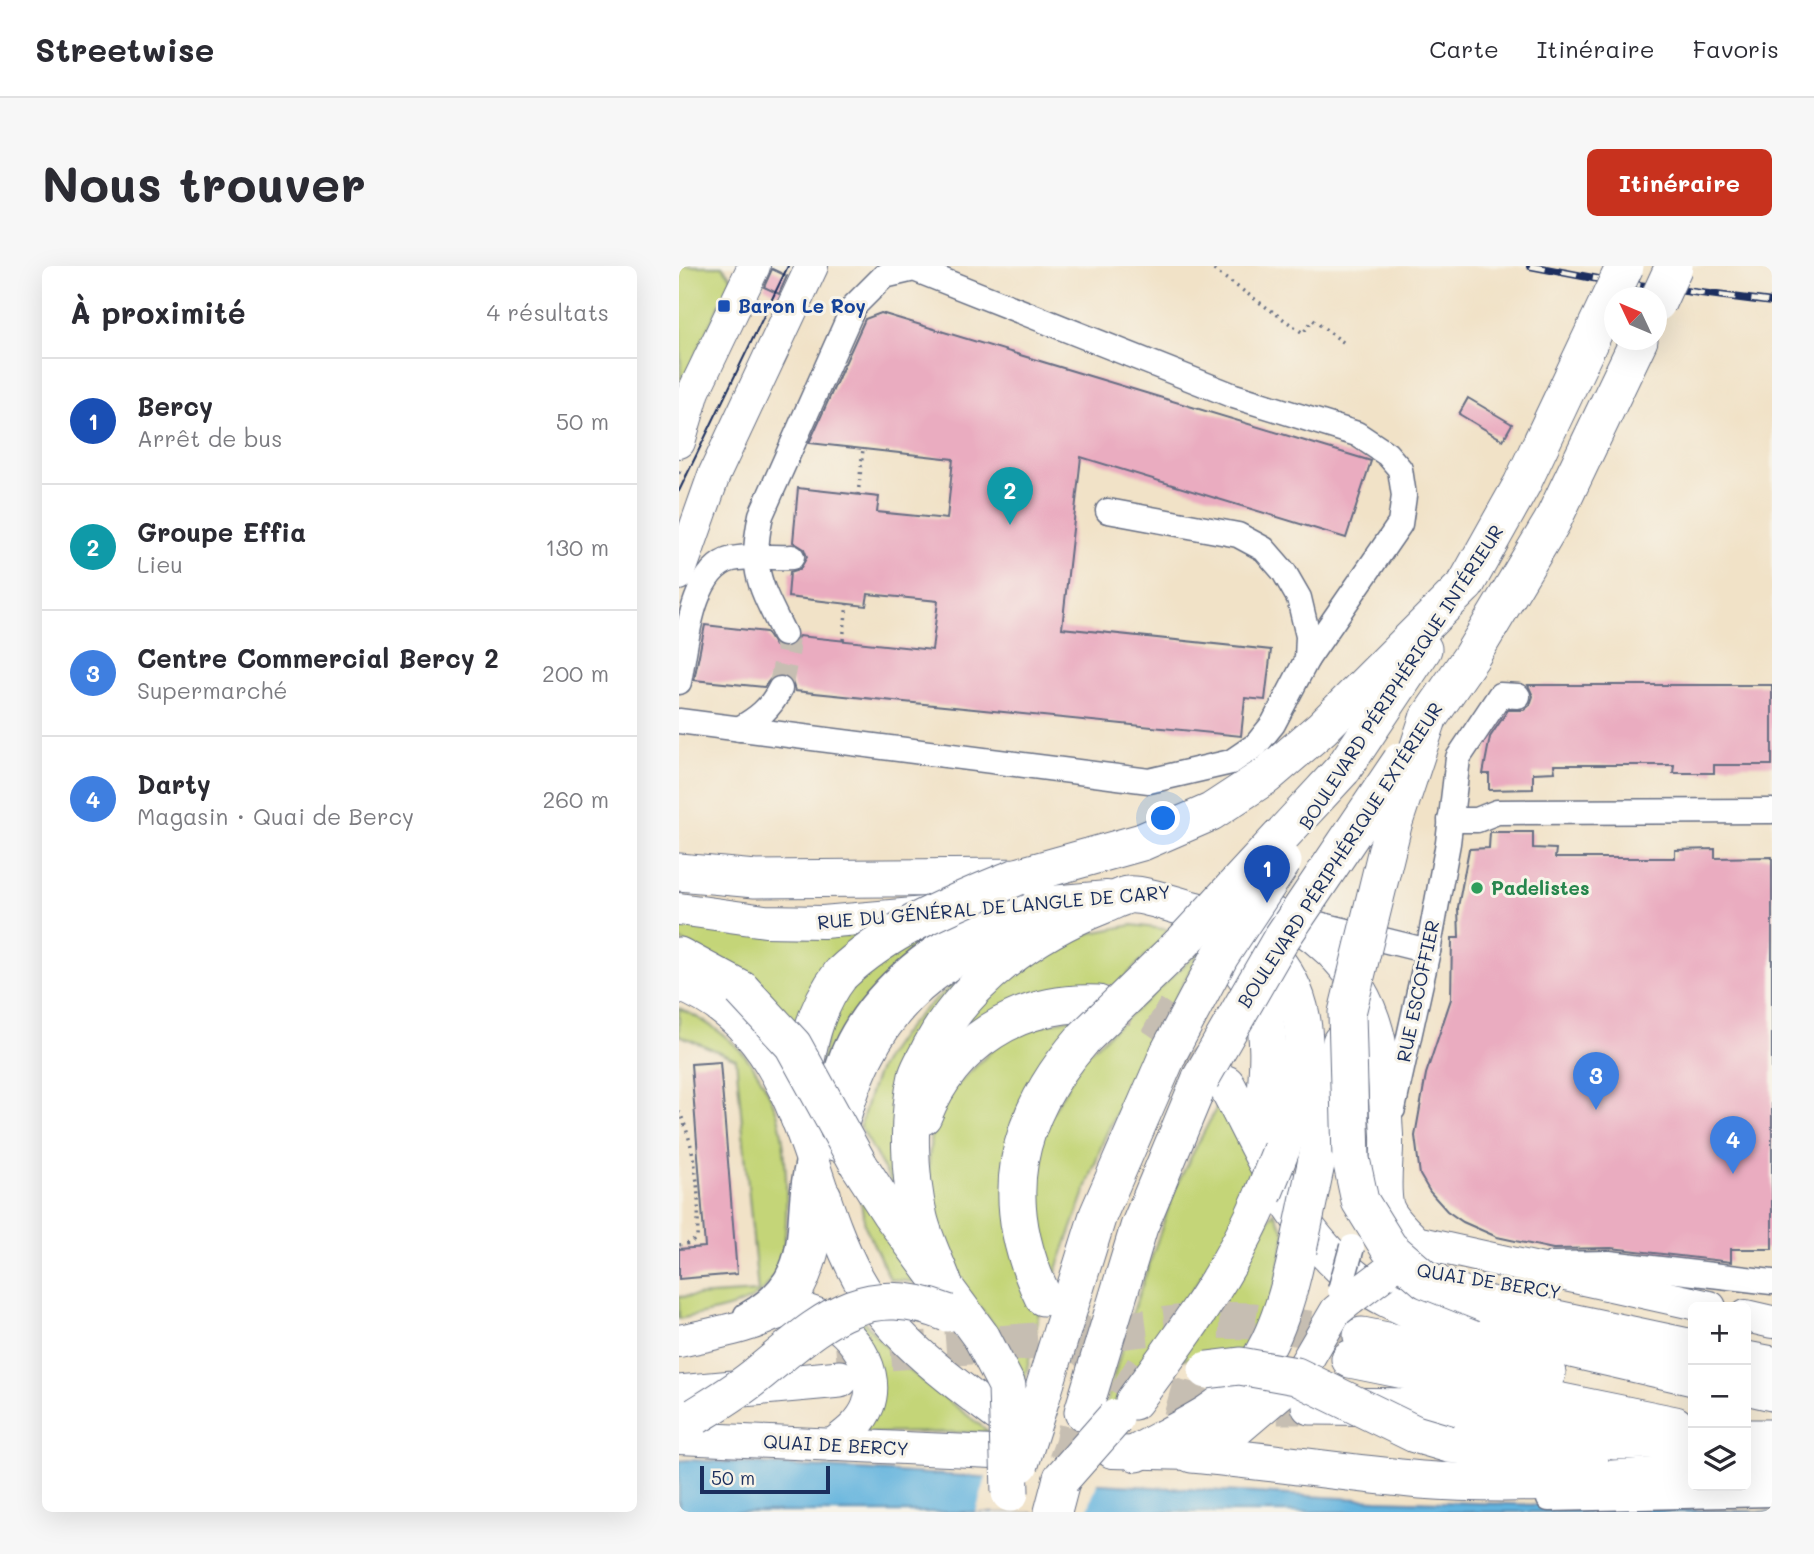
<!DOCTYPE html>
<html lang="fr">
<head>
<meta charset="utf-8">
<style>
  :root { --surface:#fff; --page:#f7f7f7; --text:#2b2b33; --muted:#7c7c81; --line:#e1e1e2; --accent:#c8321e }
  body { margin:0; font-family:Mali,sans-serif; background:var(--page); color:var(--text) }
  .controls { position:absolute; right:21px; bottom:21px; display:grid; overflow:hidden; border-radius:10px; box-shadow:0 7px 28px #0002 }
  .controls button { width:63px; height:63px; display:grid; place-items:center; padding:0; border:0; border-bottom:2px solid var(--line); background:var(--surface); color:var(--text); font:35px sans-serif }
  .compass { position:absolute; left:925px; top:21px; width:63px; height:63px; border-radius:50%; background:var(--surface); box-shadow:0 7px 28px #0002; rotate:314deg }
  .scale { position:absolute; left:21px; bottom:18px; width:130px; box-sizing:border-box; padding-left:7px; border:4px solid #1b2f5e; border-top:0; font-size:19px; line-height:24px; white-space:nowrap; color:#1b2f5e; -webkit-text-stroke:5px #f7f3e8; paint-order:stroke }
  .you { position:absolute; left:485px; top:553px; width:24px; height:24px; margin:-18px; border:5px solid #fff; border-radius:50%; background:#1a73e8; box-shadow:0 0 0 10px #1a73e833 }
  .badge { display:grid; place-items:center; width:46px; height:46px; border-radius:50%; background:var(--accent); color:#fff; font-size:23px; font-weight:700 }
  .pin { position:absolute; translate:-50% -58px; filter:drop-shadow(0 2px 4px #0008) }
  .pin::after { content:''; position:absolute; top:37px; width:24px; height:21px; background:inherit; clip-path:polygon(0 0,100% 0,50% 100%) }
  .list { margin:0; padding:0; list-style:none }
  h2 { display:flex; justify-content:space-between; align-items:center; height:91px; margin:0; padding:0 28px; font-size:30px }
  h2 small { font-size:23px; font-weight:400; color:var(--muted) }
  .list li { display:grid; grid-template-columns:46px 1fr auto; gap:21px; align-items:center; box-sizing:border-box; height:126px; padding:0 28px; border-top:2px solid var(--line) }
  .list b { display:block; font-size:26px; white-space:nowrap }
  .list p { margin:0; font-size:23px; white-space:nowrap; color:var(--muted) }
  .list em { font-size:23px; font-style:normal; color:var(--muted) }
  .icon { flex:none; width:38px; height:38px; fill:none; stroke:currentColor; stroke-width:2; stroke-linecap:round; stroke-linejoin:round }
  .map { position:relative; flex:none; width:1093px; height:1246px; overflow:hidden; border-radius:10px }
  header { display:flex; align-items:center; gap:42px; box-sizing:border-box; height:98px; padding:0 35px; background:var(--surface); border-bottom:2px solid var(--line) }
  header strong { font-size:33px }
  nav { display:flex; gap:38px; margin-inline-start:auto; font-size:24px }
  .intro { display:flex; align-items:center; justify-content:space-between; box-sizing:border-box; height:168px; padding:0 42px }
  h1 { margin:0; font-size:49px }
  .button { padding:18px 32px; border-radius:10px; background:var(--accent); color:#fff; font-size:24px; font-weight:700 }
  main { display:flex; gap:42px; padding:0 42px }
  aside { flex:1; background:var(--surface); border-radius:10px; box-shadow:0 7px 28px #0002 }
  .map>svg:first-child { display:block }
  .green { fill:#c4d578; stroke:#70826b; stroke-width:2 }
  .water { fill:#63b4de; stroke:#3f729e; stroke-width:2 }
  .pier { fill:#f1e2c7 }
  .building { fill:#eaacc0 }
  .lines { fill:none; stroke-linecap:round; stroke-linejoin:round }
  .minor-tunnel { stroke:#c6beb2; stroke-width:24; stroke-dasharray:24 12; stroke-linecap:butt }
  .major-tunnel { stroke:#c6beb2; stroke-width:32; stroke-dasharray:32 16; stroke-linecap:butt }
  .highway-tunnel { stroke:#c6beb2; stroke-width:37; stroke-dasharray:37 18; stroke-linecap:butt }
  .minor-casing { stroke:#666e83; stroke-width:27 }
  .major-casing { stroke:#666e83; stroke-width:34 }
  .highway-casing { stroke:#666e83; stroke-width:39 }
  .path { stroke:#666e83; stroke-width:3.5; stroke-dasharray:2 5; stroke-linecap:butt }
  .minor { stroke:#fff; stroke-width:24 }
  .major { stroke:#fff; stroke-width:32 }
  .highway { stroke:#fff; stroke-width:37 }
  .tram { stroke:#1b2f5e; stroke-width:2 }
  .rail-casing { stroke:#1b2f5e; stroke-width:8 }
  .rail { stroke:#f7f3e8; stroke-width:5; stroke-dasharray:16; stroke-linecap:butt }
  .minor-bridge-casing { stroke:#666e83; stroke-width:27; stroke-linecap:butt }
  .major-bridge-casing { stroke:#666e83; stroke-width:34; stroke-linecap:butt }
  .highway-bridge-casing { stroke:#666e83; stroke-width:39; stroke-linecap:butt }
  .minor-bridge { stroke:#fff; stroke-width:24 }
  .major-bridge { stroke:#fff; stroke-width:32 }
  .highway-bridge { stroke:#fff; stroke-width:37 }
  .transit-dot { fill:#1a4fb4; stroke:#f7f3e8; stroke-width:2.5 }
  .leisure-dot { fill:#2e9e5b; stroke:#f7f3e8; stroke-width:2.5 }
  .labels { text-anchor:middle; stroke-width:6; stroke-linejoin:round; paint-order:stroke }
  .transit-label { font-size:19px; font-weight:bold; fill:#164399; stroke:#f7f3e8; text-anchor:start }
  .street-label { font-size:19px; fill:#1b2f5e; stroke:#f7f3e8 }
  .leisure-label { font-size:19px; font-weight:bold; fill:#27864d; stroke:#f7f3e8; text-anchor:start }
</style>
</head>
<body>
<header>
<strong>Streetwise</strong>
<nav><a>Carte</a><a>Itinéraire</a><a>Favoris</a></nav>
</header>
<div class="intro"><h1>Nous trouver</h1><a class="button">Itinéraire</a></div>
<main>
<aside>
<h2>À proximité<small>4 résultats</small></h2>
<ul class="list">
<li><span class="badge" style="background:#1a4fb4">1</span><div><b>Bercy</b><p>Arrêt de bus</p></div><em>50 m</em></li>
<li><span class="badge" style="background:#0f9aa8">2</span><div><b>Groupe Effia</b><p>Lieu</p></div><em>130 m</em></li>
<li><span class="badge" style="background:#3f7fe0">3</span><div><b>Centre Commercial Bercy 2</b><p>Supermarché</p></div><em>200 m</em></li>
<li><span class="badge" style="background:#3f7fe0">4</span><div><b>Darty</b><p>Magasin · Quai de Bercy</p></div><em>260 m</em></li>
</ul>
</aside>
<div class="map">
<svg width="1093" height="1246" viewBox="0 0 1093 1246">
  <rect width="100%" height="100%" fill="#f7f3e8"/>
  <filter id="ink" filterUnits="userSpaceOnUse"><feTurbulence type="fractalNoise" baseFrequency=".0143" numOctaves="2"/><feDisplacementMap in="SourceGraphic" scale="14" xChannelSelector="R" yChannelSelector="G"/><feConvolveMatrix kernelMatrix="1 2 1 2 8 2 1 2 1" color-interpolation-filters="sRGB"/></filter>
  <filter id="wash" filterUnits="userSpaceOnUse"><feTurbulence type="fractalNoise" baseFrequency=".00686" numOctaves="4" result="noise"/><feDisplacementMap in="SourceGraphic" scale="28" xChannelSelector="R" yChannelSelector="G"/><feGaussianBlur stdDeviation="1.57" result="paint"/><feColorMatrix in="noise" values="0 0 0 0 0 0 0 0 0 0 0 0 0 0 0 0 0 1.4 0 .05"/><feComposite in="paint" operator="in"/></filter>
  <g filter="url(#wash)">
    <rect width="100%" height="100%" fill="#f1e2c7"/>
    <g class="green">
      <path d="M0,0H43L53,12L2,120Z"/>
      <path d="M453,659L492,664L433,724L251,806L278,758L350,694L402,669Z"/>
      <path d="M0,660L113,671L182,669L122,765L58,701L0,674Z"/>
      <path d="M256,661L262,668L149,807L142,795L152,749L170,719Z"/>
      <path d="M523,683L462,795L425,873L372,1020L355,961L351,918L360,870L405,791Z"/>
      <path d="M302,698L217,925L181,860C187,842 192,820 200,803C223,758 262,726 302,698Z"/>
      <path d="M0,742C32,757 62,778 80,809C88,823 98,843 101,858C108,888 111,968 101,996C97,1008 88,1023 77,1030C56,1044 24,1047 0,1053V1031L79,1026L57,793L0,769Z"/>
      <path d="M409,748L356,806L335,853L360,1047L346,1113L319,1064L284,1020L257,960L248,916L252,871L269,828L329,768Z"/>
      <path d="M542,833L581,910L572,939L432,1142L426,1141L451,1054L497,920Z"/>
      <path d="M178,912L252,1018L211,1013L186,960Z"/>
      <path d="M595,946L606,967L598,1016L573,1087L543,1086L499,1094Z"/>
      <path d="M184,1054L221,1097L310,1166L188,1167L173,1057Z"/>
    </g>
    <path class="water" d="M9,1194L698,1234L1093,1246H0V1195Z"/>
    <path class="pier" d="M308,1208L419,1215L408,1246H297Z"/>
    <g id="blocks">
      <g class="building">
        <path d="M93,3L108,10L100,28L85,21Z"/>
        <path d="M202,47L692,195L667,272L402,191L383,362L592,384L586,434L566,432L562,470L116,425L113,415L101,408L93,411L85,421L15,414L26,359L87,366L96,380L103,383L112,381L120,370L253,384L259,335L189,328L187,340L109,331L111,306L121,303L128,291L125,283L114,276L119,222L200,231L198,246L268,253L274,193L130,177L186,53Z"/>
        <path d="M789,132L833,158L824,174L780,148Z"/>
        <path d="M849,419H1093V499H1035V507H994L995,499H875L876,506L854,507V523L810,524V508H804L811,471L829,444H845L851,439L854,430Z"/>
        <path d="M811,566H854V582L877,583L876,592H996V584L1036,583V592L1093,591V983H1052V996L932,982L874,983L818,971L784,956L768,945L751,926L741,909L736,870L747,808L772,733L773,672H780L779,641L790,583L810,582Z"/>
        <path d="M41,796L58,1008L0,1013V983L26,981L12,798Z"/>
      </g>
    </g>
  </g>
  <g filter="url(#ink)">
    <use href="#blocks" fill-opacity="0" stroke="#666e83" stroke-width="2"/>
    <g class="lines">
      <path class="minor-tunnel" d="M101,423L109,383L105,368"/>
      <path class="major-tunnel" d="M331,1157L376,1174L432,1185"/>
      <g class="highway-tunnel">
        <path d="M419,738C429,739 441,738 451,740C485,746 525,794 547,818"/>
        <path d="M396,1074C469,1144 536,1140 631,1140"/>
        <path d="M157,1090L357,1075L531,1054L575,1055L678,1070"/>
      </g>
      <g class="minor-casing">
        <g id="minor">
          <path d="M105,368C81,319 70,304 82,249L175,40L205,10L235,3L555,130L678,168L708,188L721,203L725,230L721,258L628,393"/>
          <path d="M0,416C7,381 12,303 53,293C71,289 94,292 113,291"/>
          <path d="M0,455L470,515L552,496L577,479L594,458L628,393L629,370L620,332L605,306L585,283L559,269L429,245"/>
          <path d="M60,463C79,452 91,443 101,423"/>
          <path d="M771,554H798L818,546L1093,545"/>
          <path d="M611,651L749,685"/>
          <path d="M714,843L749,685L769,577L779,492L821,429L839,430"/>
          <path d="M145,848C152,826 157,802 166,782C196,717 258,676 318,644"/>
          <path d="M874,998L930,997L1093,1016"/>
          <path d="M67,1049C143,1007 109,952 133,882"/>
          <path d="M870,1233L1093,1228"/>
        </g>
      </g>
      <g class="major-casing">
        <g id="major">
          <path d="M0,176L15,125L75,0"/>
          <path d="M0,308L35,209L133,0"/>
          <path d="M553,634C628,650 689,705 702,783C706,810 706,841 708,869C709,891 704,917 708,938C711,952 728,966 737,976L1031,1041"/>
          <path d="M0,643L86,655L144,656L428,631"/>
          <path d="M0,719C124,767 124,912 179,1012C212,1071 266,1110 318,1149"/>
          <path d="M158,879C193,737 243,709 366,643"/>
          <path d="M105,1045C132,1011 137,970 146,929"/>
          <path d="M1067,1050L1093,1056"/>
          <path d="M0,1075C23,1070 46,1066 68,1059C87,1054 104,1041 124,1044C164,1051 204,1099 189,1140C182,1158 167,1168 153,1179"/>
          <path d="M0,1172L314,1186"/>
          <path d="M433,1186L513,1188L556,1166L616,1115L657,1045L672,1033"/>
        </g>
      </g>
      <g class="highway-casing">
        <g id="highway">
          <path d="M749,453L792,391L873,256L960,74"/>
          <path d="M664,503L744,383"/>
          <path d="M0,606L76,613L338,611L463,576L532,546L587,510L643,462L787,318"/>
          <path d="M520,664C612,733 586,784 584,885"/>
          <path d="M0,690L63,724"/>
          <path d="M547,818C583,885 615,967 678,1014C698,1029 721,1039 744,1049L1014,1111"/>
          <path d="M244,850C273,776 341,734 419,738"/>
          <path d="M120,852C125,801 129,750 162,708"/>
          <path d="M637,898L662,776"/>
          <path d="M180,899L211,947L303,1072"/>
          <path d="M264,1016C256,995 245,973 240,952C230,909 228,852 238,810C241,800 248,790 252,781C288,714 355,666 424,639C432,636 441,631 449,629C462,627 496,639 511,643C579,658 625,709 625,781C624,816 612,851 602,884"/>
          <path d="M364,1031C317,934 335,852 404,773"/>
          <path d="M807,1038L1014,1082"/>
          <path d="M683,1070L868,1107"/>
          <path d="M671,1093L996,1159"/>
          <path d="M1067,1094L1093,1099"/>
          <path d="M1067,1120L1093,1126"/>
          <path d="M0,1128L161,1113"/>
          <path d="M362,1132L419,949L490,786"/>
          <path d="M455,1135C504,1069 552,1005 584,929"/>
          <path d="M631,1140L751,1141L787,1145L936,1175L1014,1173"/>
          <path d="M404,1146L460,961L522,812"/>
          <path d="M1067,1172H1093"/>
          <path d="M770,1178L911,1197"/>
          <path d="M458,1187C481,1174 505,1162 528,1148C586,1111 606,1047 619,984"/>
          <path d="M513,1188C590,1195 666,1207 742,1214C833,1221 923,1214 1014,1208"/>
          <path d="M1067,1205L1093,1203"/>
          <path d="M374,1246L383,1212"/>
        </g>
      </g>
      <g class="path">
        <path d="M529,0L624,67L634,54L668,79"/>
        <path d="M0,206L11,211"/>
        <path d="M179,229L184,183"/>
        <path d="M164,374L168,338"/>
        <path d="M0,845C17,881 22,932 18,971L12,977L0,979"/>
      </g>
      <use href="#minor" class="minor"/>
      <use href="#major" class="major"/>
      <use href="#highway" class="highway"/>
      <path class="tram" d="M0,225L109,0"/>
      <g class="rail-casing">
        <path id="rail" d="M851,0L935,16L1093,36"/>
      </g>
      <use href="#rail" class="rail"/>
      <g class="minor-bridge-casing">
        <path id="minor-bridge" d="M661,1024L673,981"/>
      </g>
      <g class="major-bridge-casing">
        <path id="major-bridge" d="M672,1033L705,1008"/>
      </g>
      <g class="highway-bridge-casing">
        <g id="highway-bridge">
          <path d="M978,37L995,0"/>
          <path d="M787,318L843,218L946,0"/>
          <path d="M749,453L714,559L668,747L672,893L681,935L710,982L747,1014L807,1038"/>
          <path d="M162,708C212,661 275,637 338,611"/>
          <path d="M63,724L114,779L180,899"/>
          <path d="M404,773L505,675L664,503"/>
          <path d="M490,786L541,690L604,595"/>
          <path d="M522,812L602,673L722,495"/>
          <path d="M584,929L602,884"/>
          <path d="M619,984L637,898"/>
          <path d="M303,1072L328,1120L331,1227"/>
          <path d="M528,1104L561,1100L617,1110L736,1168L770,1178"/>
          <path d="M17,1150C38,1137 60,1124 79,1108C142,1057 182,1013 268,1047"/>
          <path d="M341,1198L362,1132"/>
          <path d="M383,1212L436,1152"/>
        </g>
      </g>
      <use href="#minor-bridge" class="minor-bridge"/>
      <use href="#major-bridge" class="major-bridge"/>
      <use href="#highway-bridge" class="highway-bridge"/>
    </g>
  </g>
  <rect class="transit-dot" x="38" y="33" width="14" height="14" rx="3.5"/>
  <circle class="leisure-dot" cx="798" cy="622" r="7"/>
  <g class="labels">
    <g class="transit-label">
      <text x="59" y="47">Baron Le Roy</text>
    </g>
    <g class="street-label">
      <text transform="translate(722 411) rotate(-57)" y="7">BOULEVARD PÉRIPHÉRIQUE INTÉRIEUR</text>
      <text transform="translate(661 589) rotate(-57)" y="7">BOULEVARD PÉRIPHÉRIQUE EXTÉRIEUR</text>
      <text transform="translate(315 641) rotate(-5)" y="7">RUE DU GÉNÉRAL DE LANGLE DE CARY</text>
      <text transform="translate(739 725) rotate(-78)" y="7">RUE ESCOFFIER</text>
      <text transform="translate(810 1015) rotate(9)" y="7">QUAI DE BERCY</text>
      <text transform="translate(157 1179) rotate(3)" y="7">QUAI DE BERCY</text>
    </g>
    <g class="leisure-label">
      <text x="812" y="629">Padelistes</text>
    </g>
  </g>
</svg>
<div class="controls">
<button>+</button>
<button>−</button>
<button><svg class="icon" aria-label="layers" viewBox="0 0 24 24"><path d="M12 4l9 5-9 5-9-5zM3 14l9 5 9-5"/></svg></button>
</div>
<svg class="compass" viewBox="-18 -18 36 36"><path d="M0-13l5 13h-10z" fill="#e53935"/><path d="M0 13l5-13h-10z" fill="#7c7c81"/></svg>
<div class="scale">50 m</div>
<div class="you"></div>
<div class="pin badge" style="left:588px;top:637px;background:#1a4fb4">1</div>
<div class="pin badge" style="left:331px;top:259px;background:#0f9aa8">2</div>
<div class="pin badge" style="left:917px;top:844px;background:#3f7fe0">3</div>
<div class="pin badge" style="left:1054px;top:908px;background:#3f7fe0">4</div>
</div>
</main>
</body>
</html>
